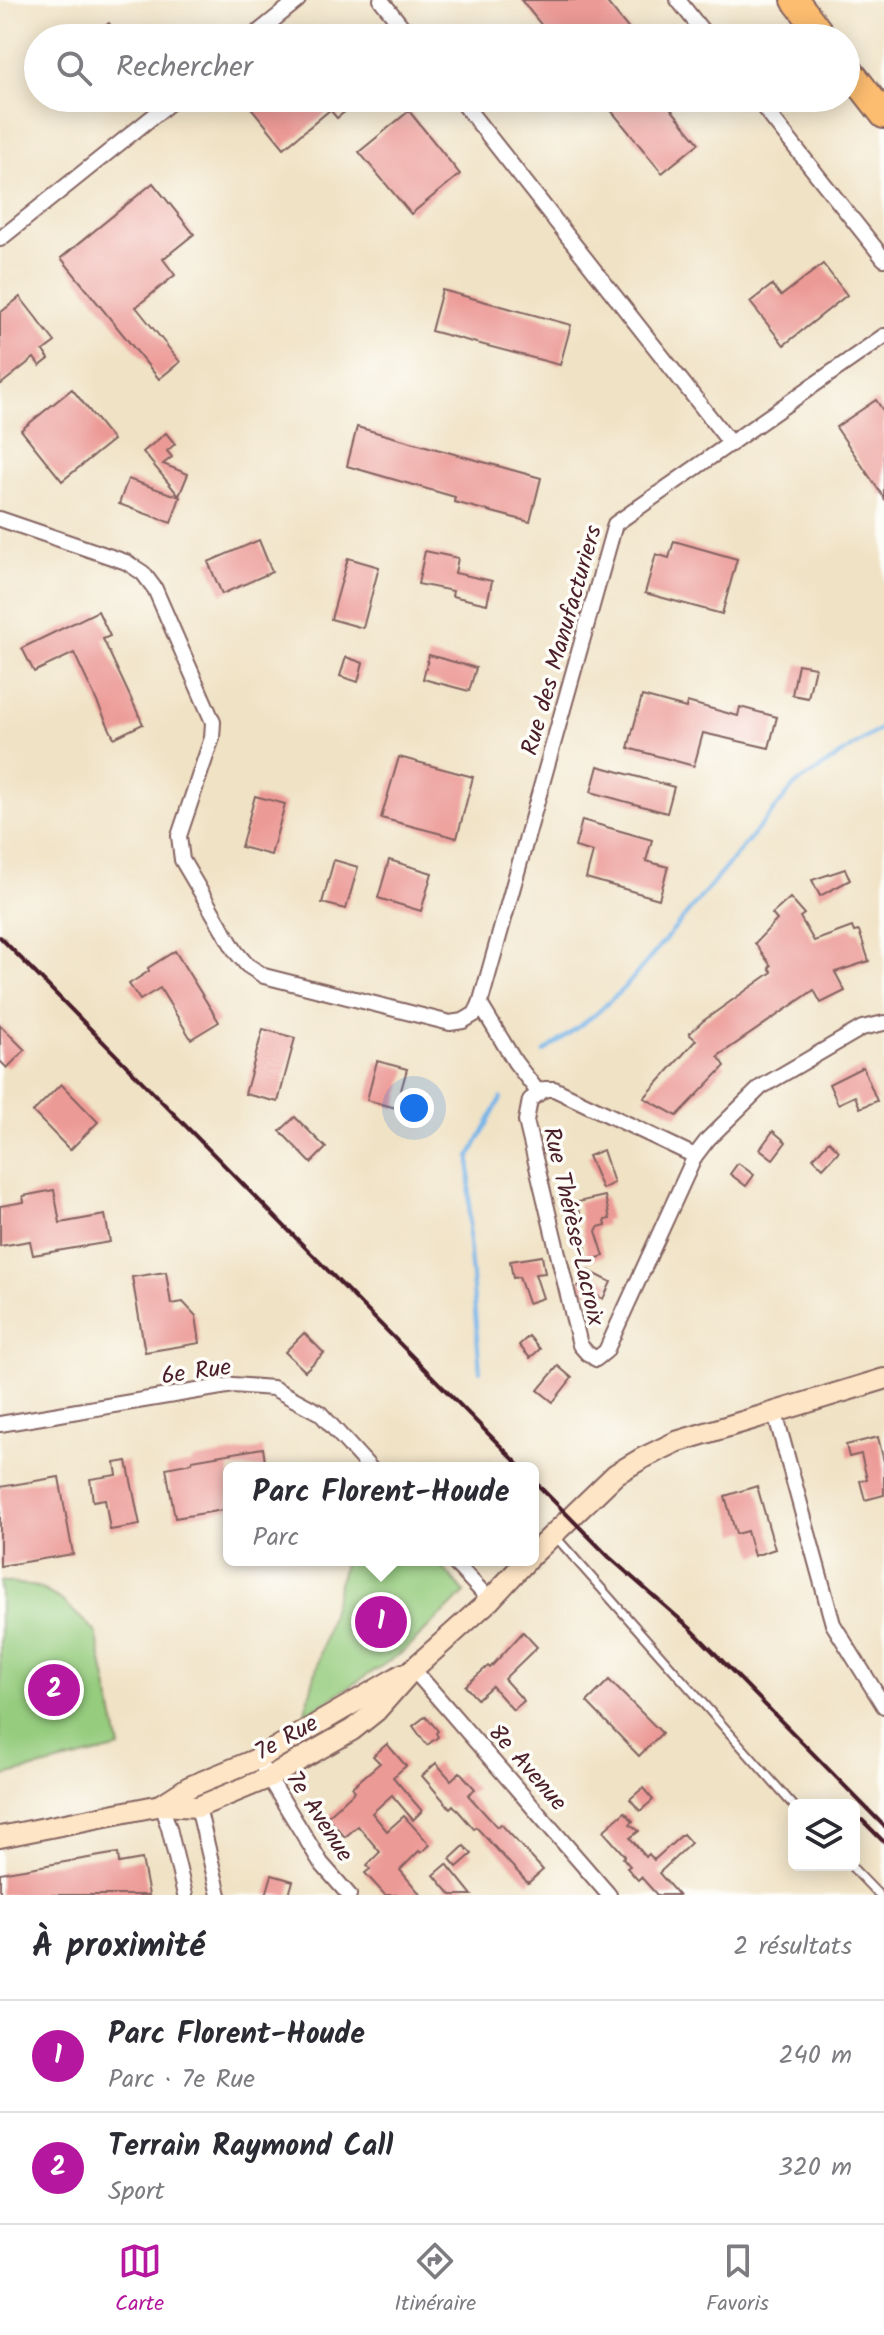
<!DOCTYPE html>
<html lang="fr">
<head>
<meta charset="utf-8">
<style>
  :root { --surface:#fff; --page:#f7f7f7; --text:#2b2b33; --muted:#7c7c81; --line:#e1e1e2; --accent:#b5179e }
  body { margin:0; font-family:Kalam,sans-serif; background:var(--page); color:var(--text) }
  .controls { position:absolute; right:24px; bottom:24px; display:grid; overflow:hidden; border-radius:12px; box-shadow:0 4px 20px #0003 }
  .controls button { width:72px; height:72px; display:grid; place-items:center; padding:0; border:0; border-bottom:2px solid var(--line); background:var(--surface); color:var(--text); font:40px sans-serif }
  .you { position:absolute; left:414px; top:1108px; width:28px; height:28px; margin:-20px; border:6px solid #fff; border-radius:50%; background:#1a73e8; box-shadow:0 0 0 12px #1a73e833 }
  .badge { display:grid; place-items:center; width:52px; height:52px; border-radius:50%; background:var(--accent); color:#fff; font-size:26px; font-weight:700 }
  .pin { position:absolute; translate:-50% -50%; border:4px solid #fff; box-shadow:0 2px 8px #0006 }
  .popup { position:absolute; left:223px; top:1462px; width:316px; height:104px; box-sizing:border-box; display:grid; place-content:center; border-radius:12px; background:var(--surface); filter:drop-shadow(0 2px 6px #0005); font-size:26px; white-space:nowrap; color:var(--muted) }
  .popup b { font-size:30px; color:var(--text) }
  .popup::after { content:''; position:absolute; left:50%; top:100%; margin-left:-16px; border:16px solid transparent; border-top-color:var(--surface) }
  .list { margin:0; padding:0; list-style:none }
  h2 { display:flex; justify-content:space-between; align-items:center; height:104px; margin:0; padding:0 32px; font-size:34px }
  h2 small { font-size:26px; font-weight:400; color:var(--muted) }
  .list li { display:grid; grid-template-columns:52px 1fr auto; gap:24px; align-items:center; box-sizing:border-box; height:112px; padding:0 32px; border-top:2px solid var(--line) }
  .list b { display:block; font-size:30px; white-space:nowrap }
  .list p { margin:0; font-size:26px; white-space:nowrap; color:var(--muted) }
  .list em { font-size:26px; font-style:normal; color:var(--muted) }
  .icon { flex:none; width:44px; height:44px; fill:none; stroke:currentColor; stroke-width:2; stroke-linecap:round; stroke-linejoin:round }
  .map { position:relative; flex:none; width:884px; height:1895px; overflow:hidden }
  .search { position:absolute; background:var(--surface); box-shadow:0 4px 20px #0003; left:24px; right:24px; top:24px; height:88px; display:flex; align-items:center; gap:20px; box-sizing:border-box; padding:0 28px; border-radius:44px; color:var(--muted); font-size:30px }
  .sheet { height:328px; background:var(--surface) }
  nav { display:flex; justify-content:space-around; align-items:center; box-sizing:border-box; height:112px; border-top:2px solid var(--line); background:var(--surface); font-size:22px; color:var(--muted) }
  nav a { display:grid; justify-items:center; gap:4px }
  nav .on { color:var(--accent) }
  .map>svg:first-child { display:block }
  .green { fill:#95cc7e; stroke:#707654; stroke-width:2 }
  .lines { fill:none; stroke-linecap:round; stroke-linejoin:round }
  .stream { stroke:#75b4e8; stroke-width:4 }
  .building { fill:#ec9a96 }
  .lane-casing { stroke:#846361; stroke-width:11 }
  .street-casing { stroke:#846361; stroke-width:18 }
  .secondary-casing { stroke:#846361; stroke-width:24 }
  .highway-casing { stroke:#846361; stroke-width:30 }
  .lane { stroke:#fff; stroke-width:7 }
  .street { stroke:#fff; stroke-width:14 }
  .secondary { stroke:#fee5c5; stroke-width:20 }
  .highway { stroke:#fcbd6f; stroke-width:26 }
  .rail { stroke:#4a1f2b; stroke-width:4 }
  .labels { text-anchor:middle; stroke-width:7; stroke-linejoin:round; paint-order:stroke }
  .street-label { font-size:24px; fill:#4a1f2b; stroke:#fdfcf7 }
</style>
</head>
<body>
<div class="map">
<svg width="884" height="1895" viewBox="0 0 884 1895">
  <rect width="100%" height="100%" fill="#fdfcf7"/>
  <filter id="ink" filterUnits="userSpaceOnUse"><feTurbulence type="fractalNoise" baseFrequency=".0125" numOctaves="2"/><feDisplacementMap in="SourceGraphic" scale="16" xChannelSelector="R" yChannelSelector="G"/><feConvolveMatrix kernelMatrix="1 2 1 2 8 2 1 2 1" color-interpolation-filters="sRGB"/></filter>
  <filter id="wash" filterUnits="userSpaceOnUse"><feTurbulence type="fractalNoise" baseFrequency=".006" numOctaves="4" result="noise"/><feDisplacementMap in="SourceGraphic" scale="32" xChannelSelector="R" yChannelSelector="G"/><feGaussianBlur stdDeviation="1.8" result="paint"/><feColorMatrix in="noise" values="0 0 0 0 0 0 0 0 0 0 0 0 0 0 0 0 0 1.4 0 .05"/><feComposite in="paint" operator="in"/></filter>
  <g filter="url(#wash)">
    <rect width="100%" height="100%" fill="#f0e2c5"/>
    <g class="green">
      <path d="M345,1560H436L465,1593L403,1652L304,1716Z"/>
      <path d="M0,1581L37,1587L60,1599L96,1632L120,1748L0,1777Z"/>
    </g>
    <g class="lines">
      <g class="stream">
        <path d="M544,1052L596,1014L628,984L795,785L884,726"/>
        <path d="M480,1371L469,1242L470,1156L501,1098"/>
      </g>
    </g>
    <g id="blocks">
      <g class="building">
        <path d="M521,0H605L636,38H552Z"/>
        <path d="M109,23L121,38H91Z"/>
        <path d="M257,98H362L337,118L330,110L284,148L249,105Z"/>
        <path d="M601,98H662L699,143L662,173Z"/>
        <path d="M409,111L460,174L411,214L359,152Z"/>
        <path d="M153,183L194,234L163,259L175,275L136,307L180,362L159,379L61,258Z"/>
        <path d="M823,264L847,295L784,345L750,302L772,285L781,296Z"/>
        <path d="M442,290L571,325L560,365L431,331Z"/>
        <path d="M20,297L55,342L43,351L49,359L40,366L34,358L0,385V313Z"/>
        <path d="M72,389L113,440L62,481L21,430Z"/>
        <path d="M876,400L884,412V498L836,427Z"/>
        <path d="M357,427L541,478L530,522L454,502L455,497L347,466Z"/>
        <path d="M166,433L175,444L167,451L172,457L163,464L188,474L179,496L143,452Z"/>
        <path d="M128,479L180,497L171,523L119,504Z"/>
        <path d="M259,540L272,572L222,594L208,562Z"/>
        <path d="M674,541L737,559L722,614L645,593L656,554L669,558Z"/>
        <path d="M425,551L458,558L455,573L492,581L487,604L452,596L453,591L418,584Z"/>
        <path d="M348,558L379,567L363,628L331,619Z"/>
        <path d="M98,611L110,636L103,639L143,724L114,738L74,653L34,672L22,648Z"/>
        <path d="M429,655L476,668L469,691L423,679Z"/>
        <path d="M346,657L363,663L358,682L340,676Z"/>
        <path d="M798,664L815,667L808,698L792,695Z"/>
        <path d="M642,696L686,708L687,702L738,716L740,707L777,717L769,748L703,733L694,766L628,748Z"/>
        <path d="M399,757L473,777L457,838L381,818Z"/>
        <path d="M598,766L674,787L667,813L591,792Z"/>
        <path d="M255,796L285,804L271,855L241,847Z"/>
        <path d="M582,820L652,840L646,861L668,867L659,899L586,878L593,852L575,847Z"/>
        <path d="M334,860L358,867L346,909L322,903Z"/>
        <path d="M389,860L432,873L421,911L378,898Z"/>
        <path d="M845,869L850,880L820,896L812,880Z"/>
        <path d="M790,898L804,914L800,917L814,941L852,927L854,932L859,931L869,961L835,972L845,991L821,1003L814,990L718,1056L725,1066L677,1116L644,1098L696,1040L689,1034L703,1021L772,972L769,968L771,966L755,943L777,920L772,914Z"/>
        <path d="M175,951L219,1022L191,1039L160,988L140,1000L129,984L149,971L148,968Z"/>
        <path d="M0,1025L25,1050L7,1068L0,1061Z"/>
        <path d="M263,1029L295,1038L278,1102L245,1094Z"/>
        <path d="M377,1061L407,1069L396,1108L367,1100Z"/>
        <path d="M863,1067L877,1101L860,1108L855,1096L838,1104L829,1084Z"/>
        <path d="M61,1084L98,1122L70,1150L33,1112Z"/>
        <path d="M295,1117L326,1148L311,1163L280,1131Z"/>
        <path d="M773,1131L786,1142L773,1159L760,1149Z"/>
        <path d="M829,1141L839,1151L823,1168L813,1158Z"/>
        <path d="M603,1150L614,1183L602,1189L588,1156Z"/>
        <path d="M738,1163L754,1175L746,1186L730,1174Z"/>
        <path d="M54,1190L60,1223L105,1215L110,1242L33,1255L30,1241L0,1246V1206L24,1202L23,1196Z"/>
        <path d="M605,1196L610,1219L605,1220L606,1225L598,1227L596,1231L604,1256L588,1261L578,1202Z"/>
        <path d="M542,1256L545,1273L535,1274L543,1298L528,1303L519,1277L513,1278L510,1261Z"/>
        <path d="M587,1270L611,1282L603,1299L578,1287Z"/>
        <path d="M166,1272L171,1304L183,1302L196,1316L200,1343L145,1352L132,1277Z"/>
        <path d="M304,1333L324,1353L305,1371L285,1352Z"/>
        <path d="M529,1336L540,1349L530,1358L519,1345Z"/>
        <path d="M558,1366L572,1378L553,1402L538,1390Z"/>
        <path d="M878,1437L884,1462V1495L865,1500L860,1481L867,1479L861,1454L849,1457L846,1445Z"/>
        <path d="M263,1448L266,1468H229V1509L175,1518L166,1468L192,1463V1460Z"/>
        <path d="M127,1461L140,1525L110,1530L105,1499L93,1501L90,1479L117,1475L115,1463Z"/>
        <path d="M59,1477L73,1554L0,1566V1487Z"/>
        <path d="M757,1486L775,1549L754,1556L747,1531L736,1534L725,1496Z"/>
        <path d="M523,1632L537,1647L504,1679L524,1701L513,1710L492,1686L477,1699L465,1686L488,1666L490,1668Z"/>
        <path d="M609,1680L662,1733L639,1756L587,1702Z"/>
        <path d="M426,1716L438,1731L436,1733L438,1737L427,1745L413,1726Z"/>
        <path d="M387,1744L406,1766L393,1777L422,1811L413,1820L392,1795L372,1813L387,1831L404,1816L430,1845L421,1853L419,1851L400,1870L421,1895H385L365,1873L370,1869L367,1865L380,1852L358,1826L345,1837L327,1817L355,1791L352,1787L380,1763L373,1756Z"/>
        <path d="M436,1763L451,1780L460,1772L475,1789L468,1795L497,1827L501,1824L543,1870L528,1883L476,1827L474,1829L453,1805L450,1808L422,1776Z"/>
        <path d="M643,1788L653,1800L640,1811L630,1799Z"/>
        <path d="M625,1812L633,1821L630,1824L639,1831L630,1838L646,1857L649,1854L654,1860L683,1834L691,1843L659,1873L678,1895H657L641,1877L638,1880L627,1868L630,1866L623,1858L625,1856L603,1831Z"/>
        <path d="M464,1846L472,1854L457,1867L450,1859Z"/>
        <path d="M118,1853L119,1863L142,1859L149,1895H0V1873Z"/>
        <path d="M447,1864L472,1895H451L434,1875Z"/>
        <path d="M272,1875L293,1881L289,1895H266Z"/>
      </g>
    </g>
  </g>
  <g filter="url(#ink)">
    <use href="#blocks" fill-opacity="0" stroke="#846361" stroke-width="2"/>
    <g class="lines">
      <g class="lane-casing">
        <g id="lane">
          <path d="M554,1535L794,1806"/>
          <path d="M850,1865L879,1895"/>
        </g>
      </g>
      <g class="street-casing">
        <g id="street">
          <path d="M381,0L411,38"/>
          <path d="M678,0L708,38"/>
          <path d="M251,38L298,0"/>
          <path d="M459,98L731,444"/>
          <path d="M756,98L884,259"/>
          <path d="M0,239L176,98"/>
          <path d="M0,519L126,562L143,573L155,589L213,722L212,738L179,836L182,860L236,952L247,965L264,976L450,1023L463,1021L475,1014L480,1004L615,524L884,336"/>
          <path d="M480,1004L515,1062L538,1092"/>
          <path d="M695,1156L554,1089H545L530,1100L526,1121L580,1345L587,1353L596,1359L606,1351L695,1156L708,1139L761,1087L862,1028L884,1023"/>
          <path d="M775,1413L833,1624L884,1706"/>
          <path d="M0,1424L233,1385L273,1388L320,1413L370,1468"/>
          <path d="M452,1560L490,1600"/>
          <path d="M413,1669L609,1895"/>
          <path d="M264,1770L321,1863L349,1895"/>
          <path d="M161,1805L169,1828L185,1895"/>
          <path d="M198,1807L219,1895"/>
        </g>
      </g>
      <g class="secondary-casing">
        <g id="secondary">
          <path d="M533,1554L616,1474L641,1459L676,1442L884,1379"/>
          <path d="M161,1805L189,1787L257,1759L403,1674"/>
          <path d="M0,1837L161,1805L198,1807L268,1778L352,1730L376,1711L413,1669L490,1600L527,1560"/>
        </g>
      </g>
      <g class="highway-casing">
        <g id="highway">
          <path d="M795,0L824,38"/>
          <path d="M846,66L884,115"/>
        </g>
      </g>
      <use href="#lane" class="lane"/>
      <use href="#street" class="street"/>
      <use href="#secondary" class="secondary"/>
      <use href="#highway" class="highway"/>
      <g class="rail">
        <path d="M0,937L522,1468"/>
        <path d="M533,1480L609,1557L690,1628L884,1826"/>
        <path d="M862,1820L884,1842"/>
      </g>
    </g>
  </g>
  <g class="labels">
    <g class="street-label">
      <text transform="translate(561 640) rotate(-74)" y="8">Rue des Manufacturiers</text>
      <text transform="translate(574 1226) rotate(77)" y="8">Rue Thérèse-Lacroix</text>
      <text transform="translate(196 1371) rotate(-8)" y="8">6e Rue</text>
      <text transform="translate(286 1737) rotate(-29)" y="8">7e Rue</text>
      <text transform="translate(528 1767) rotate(49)" y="8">8e Avenue</text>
      <text transform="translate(320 1816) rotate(57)" y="8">7e Avenue</text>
    </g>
  </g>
</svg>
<div class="controls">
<button><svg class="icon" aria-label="layers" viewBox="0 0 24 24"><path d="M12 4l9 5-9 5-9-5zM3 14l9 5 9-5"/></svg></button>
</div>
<div class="you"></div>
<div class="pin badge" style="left:381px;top:1622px">1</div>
<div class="popup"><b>Parc Florent-Houde</b>Parc</div>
<div class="pin badge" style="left:54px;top:1690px">2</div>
<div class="search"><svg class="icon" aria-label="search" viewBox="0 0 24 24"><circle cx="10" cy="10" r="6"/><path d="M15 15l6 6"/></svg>Rechercher</div>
</div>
<section class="sheet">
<h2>À proximité<small>2 résultats</small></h2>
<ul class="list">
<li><span class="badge">1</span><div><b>Parc Florent-Houde</b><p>Parc · 7e Rue</p></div><em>240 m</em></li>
<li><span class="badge">2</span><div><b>Terrain Raymond Call</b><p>Sport</p></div><em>320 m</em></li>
</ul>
</section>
<nav>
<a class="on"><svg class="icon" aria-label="map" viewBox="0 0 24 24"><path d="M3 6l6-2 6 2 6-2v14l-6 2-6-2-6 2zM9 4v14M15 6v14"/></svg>Carte</a>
<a><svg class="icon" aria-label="directions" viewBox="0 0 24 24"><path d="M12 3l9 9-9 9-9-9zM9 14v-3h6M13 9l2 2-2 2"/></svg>Itinéraire</a>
<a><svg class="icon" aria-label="saved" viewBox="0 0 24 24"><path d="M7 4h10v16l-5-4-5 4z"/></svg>Favoris</a>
</nav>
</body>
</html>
